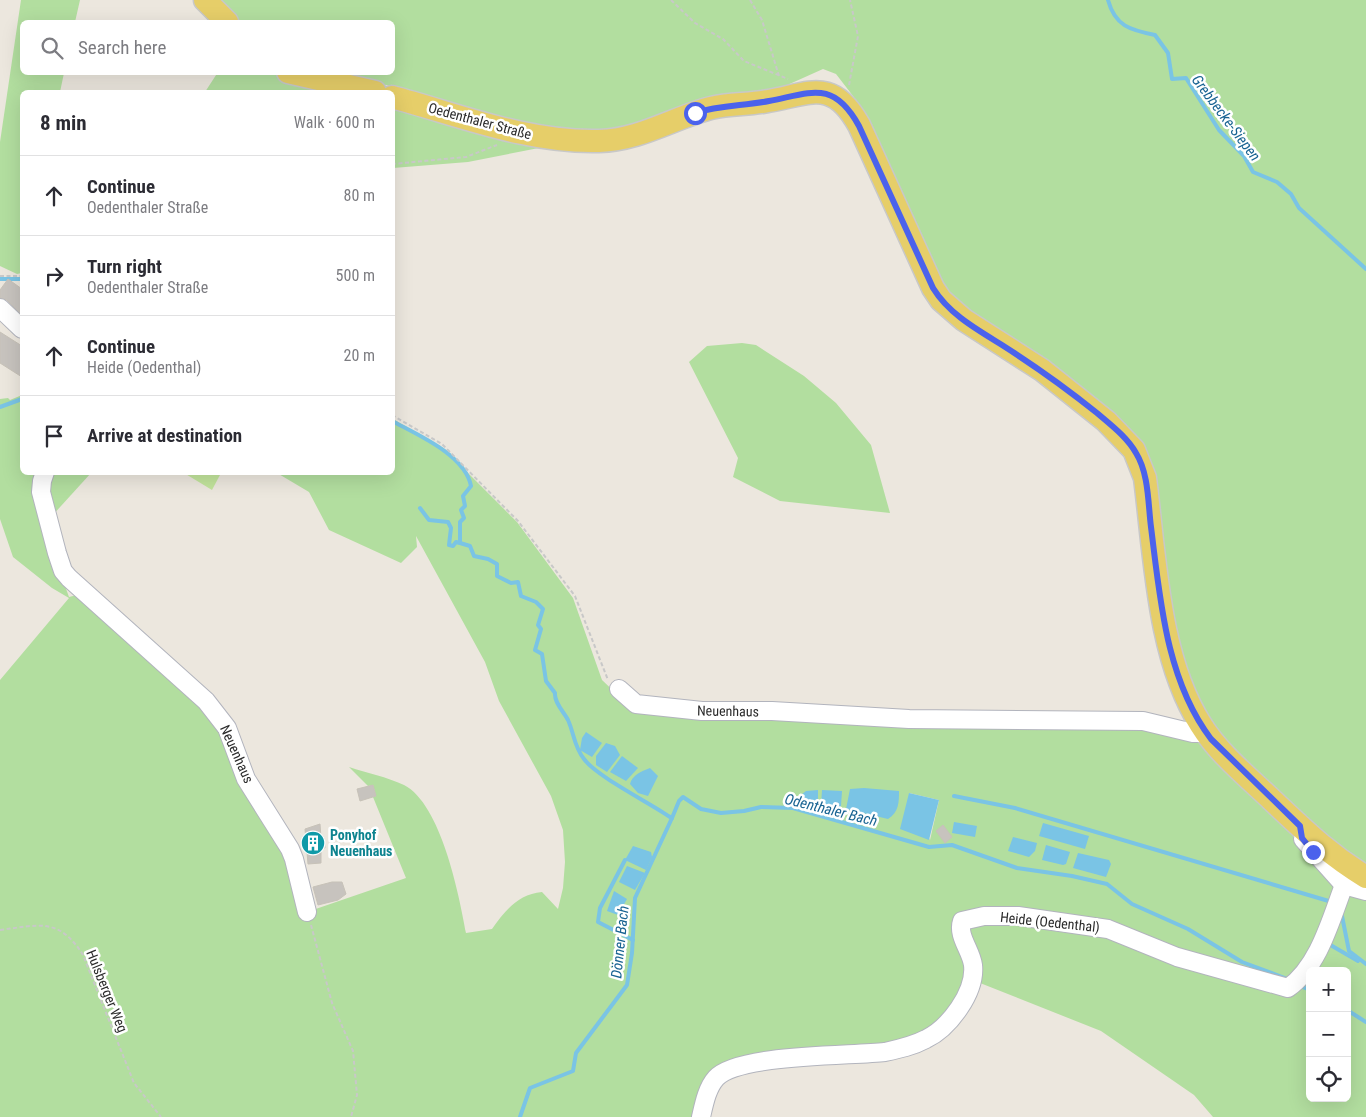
<!DOCTYPE html>
<html lang="en">
<head>
<meta charset="utf-8">
<style>
  :root { --surface:#fff; --page:#f2f2f3; --text:#2b2b33; --muted:#7c7c81; --line:#e1e1e2 }
  body { margin:0; font-family:"Roboto Condensed",sans-serif; background:var(--page); color:var(--text) }
  .controls { position:absolute; right:15px; bottom:15px; display:grid; overflow:hidden; border-radius:8px; box-shadow:0 5px 20px #0002 }
  .controls button { width:45px; height:45px; display:grid; place-items:center; padding:0; border:0; border-bottom:1px solid var(--line); background:var(--surface); color:var(--text); font:25px sans-serif }
  .stop { position:absolute; width:15px; height:15px; margin:-11px; border:4px solid #4b62ec; border-radius:50%; background:#fff }
  .stop.end { background:#4b62ec; border-color:#fff; box-shadow:0 1px 5px #0008 }
  .list { margin:0; padding:0; list-style:none }
  h2 { display:flex; justify-content:space-between; align-items:center; height:65px; margin:0; padding:0 20px; font-size:21px }
  h2 small { font-size:16px; font-weight:400; color:var(--muted) }
  .list li { display:grid; grid-template-columns:32px 1fr auto; gap:15px; align-items:center; box-sizing:border-box; height:80px; padding:0 20px; border-top:1px solid var(--line) }
  .list b { display:block; font-size:19px; white-space:nowrap }
  .list p { margin:0; font-size:16px; white-space:nowrap; color:var(--muted) }
  .list em { font-size:16px; font-style:normal; color:var(--muted) }
  .icon { flex:none; width:28px; height:28px; fill:none; stroke:currentColor; stroke-width:2; stroke-linecap:round; stroke-linejoin:round }
  .map { position:relative; flex:none; width:1366px; height:1117px; overflow:hidden }
  .search { position:absolute; background:var(--surface); box-shadow:0 5px 20px #0002; left:20px; top:20px; width:375px; height:55px; display:flex; align-items:center; gap:12px; box-sizing:border-box; padding:0 18px; border-radius:8px; color:var(--muted); font-size:19px }
  .panel { position:absolute; background:var(--surface); box-shadow:0 5px 20px #0002; left:20px; top:90px; width:375px; height:385px; border-radius:8px }
  .map>svg:first-child { display:block }
  .green { fill:#b2de9f; fill-rule:evenodd }
  .pitch { fill:#c2e49c }
  .water { fill:#7ac4e5 }
  .lines { fill:none; stroke-linecap:round; stroke-linejoin:round }
  .stream { stroke:#7ac4e5; stroke-width:4 }
  .building { fill:#c7c3be; stroke:#c7c2b8 }
  .minor-casing { stroke:#b2b4bd; stroke-width:20 }
  .major-casing { stroke:#c8c8c8; stroke-width:25 }
  .path { stroke:#c8c8c8; stroke-width:2; stroke-dasharray:4 2.5; stroke-linecap:butt }
  .minor { stroke:#fff; stroke-width:18 }
  .major { stroke:#e6ce69; stroke-width:22 }
  .route { stroke:#4b62ec; stroke-width:6 }
  .labels { text-anchor:middle; stroke-width:5; stroke-linejoin:round; paint-order:stroke }
  .street-label { font-size:14px; fill:#2b2b2b; stroke:#fff }
  .culture-label { font-size:14px; font-weight:bold; fill:#0d838f; stroke:#fff; text-anchor:start }
  .water-label { font-size:15px; font-style:italic; fill:#186392; stroke:#fff }
</style>
</head>
<body>
<div class="map">
<svg width="1366" height="1117" viewBox="0 0 1366 1117">
  <rect width="100%" height="100%" fill="#ece7de"/>
  <g class="green">
    <path d="M21,0H80L75,22H22V72L64,73L60,92H22V273L17,274L0,266V142Z"/>
    <path d="M213,0H1366V868L1347,856L1239,760L1203,711L1175,640L1146,457L953,304L853,96L836,74L823,69L765,95L629,131L569,135L443,106L404,88L313,73L392,72V22H236Z"/>
    <path d="M218,72L272,73L304,85L333,92H205Z"/>
    <path d="M392,105L544,147L468,162L393,168Z"/>
    <path d="M742,343L756,345L804,376L836,403L871,445L890,513L780,501L733,477L738,458L689,362L707,346Z"/>
    <path d="M22,395V472L42,473L60,572L69,597L81,594L216,718L287,851L304,913L406,878L373,797L376,796L373,785L368,786L349,767C367,773 387,777 404,785C441,804 459,894 466,933L492,929C505,911 518,894 542,892L558,909L563,888L565,862L563,830L551,796L499,701L485,662L416,536L417,547L401,563L329,530L309,492L277,473L392,472L393,419L443,448L517,522L573,598L602,680L624,701L1143,724L1200,738L1282,818L1334,885V898L1347,891L1366,895V1117H1213L1194,1095L1101,1031L975,981L966,926L984,919L1154,944L963,915L970,965L951,1012L914,1041L736,1062L697,1117H0V680L69,598L52,588L13,557L0,519V399L8,398L10,400ZM909,793L939,800L930,840ZM1310,971H1347V1098H1310Z"/>
    <path d="M49,473H91L51,517L46,478Z"/>
  </g>
  <path class="pitch" d="M184,473H221L212,490Z"/>
  <g class="water">
    <path d="M586,732L602,743L592,757L580,750L582,738Z"/>
    <path d="M606,743L615,746L620,755L607,772L596,765V756Z"/>
    <path d="M622,756L638,768L626,781L610,772Z"/>
    <path d="M650,768L658,776L648,796L638,793L630,784C632,775 642,771 650,768Z"/>
    <path d="M864,788L899,791C899,802 899,812 888,819L846,809L850,789Z"/>
    <path d="M818,790V805L791,803L806,791Z"/>
    <path d="M822,790L842,791L841,806L836,809L821,805Z"/>
    <path d="M909,793L939,800L929,840L900,829Z"/>
    <path d="M954,822L977,826L975,837L952,833Z"/>
    <path d="M1043,823L1089,836L1085,849L1039,836Z"/>
    <path d="M1013,837L1037,843L1035,851L1029,857L1008,851Z"/>
    <path d="M1046,845L1070,852L1066,864L1063,865L1042,860Z"/>
    <path d="M633,846L651,852L652,857L646,870L625,860Z"/>
    <path d="M1078,853L1109,860L1111,864L1106,877L1073,868Z"/>
    <path d="M627,866L645,873L635,890L619,882Z"/>
    <path d="M614,891L627,899L618,915L607,911Z"/>
  </g>
  <g class="lines">
    <g class="stream">
      <path d="M1108,0C1115,26 1130,30 1155,35L1168,53L1172,79L1186,78L1219,130L1244,156L1253,172L1277,182L1291,194L1299,208L1366,269"/>
      <path d="M0,279H22"/>
      <path d="M0,407L22,399"/>
      <path d="M392,421C418,435 465,455 471,486L463,496L465,506L461,510L464,518L460,522V543L470,546L474,556L488,559L497,564V576L511,583L518,582L521,596L536,602L543,609L538,625L541,629L535,650L542,654L546,681L555,693C554,703 564,712 568,720C574,733 574,747 584,759C596,776 650,803 670,817L672,818L679,801L683,797L701,809L721,813L744,811L761,807L793,808L929,847L952,845L1017,868L1072,876L1107,884L1132,904L1188,929L1242,962L1290,980"/>
      <path d="M420,508L429,520L448,522L451,528L449,545L453,546L456,542L460,543"/>
      <path d="M954,796L1015,808L1332,902"/>
      <path d="M625,860L600,908L598,922L633,940"/>
      <path d="M1341,911L1349,951L1366,964"/>
      <path d="M1327,943L1358,961"/>
      <path d="M1300,986L1310,990"/>
      <path d="M1347,1010L1366,1022"/>
      <path d="M520,1117L530,1088L573,1071L576,1053L627,985L632,953L635,898L672,818"/>
    </g>
  </g>
  <g class="building">
    <path d="M8,279L22,289V315L7,300L0,298V290Z"/>
    <path d="M0,332L22,346V377L0,363Z"/>
    <path d="M373,785L376,796L360,801L357,789Z"/>
    <path d="M320,824L321,838H324L325,848H321V863L308,864L305,829Z"/>
    <path d="M943,825L952,837L945,843L936,831Z"/>
    <path d="M332,882H342L346,894L338,900L318,905L313,887Z"/>
  </g>
  <g class="lines">
    <g class="minor-casing">
      <g id="minor">
        <path d="M0,308L22,329"/>
        <path d="M45,472L42,481L41,492L57,553L63,571L69,578L206,701L227,728L246,779L290,849L294,859L307,912"/>
        <path d="M619,689L636,704L702,711H772L909,719L1143,721L1193,733H1207"/>
        <path d="M1303,839L1344,885L1366,891"/>
        <path d="M701,1117C704,1104 707,1088 716,1078C738,1054 849,1056 885,1052C899,1049 913,1046 926,1039C949,1028 976,992 973,965C971,950 957,936 962,921L984,916H1018L1108,929L1177,957L1288,988C1319,966 1331,919 1344,885"/>
      </g>
    </g>
    <g class="major-casing">
      <g id="major">
        <path d="M205,0L227,22"/>
        <path d="M288,72L375,92"/>
        <path d="M392,97C460,115 528,143 599,141C640,140 673,118 711,108C730,103 749,105 768,101C810,94 832,77 859,125L933,288L941,300L964,320L1042,370L1106,421L1134,450L1145,478C1155,556 1158,658 1201,725C1219,754 1248,777 1272,800C1304,830 1328,854 1366,877"/>
      </g>
    </g>
    <g class="path">
      <path d="M671,0L695,23L723,39L744,61L788,79"/>
      <path d="M750,0L762,20L779,76"/>
      <path d="M849,85L858,36L850,0"/>
      <path d="M392,164L466,157L497,145"/>
      <path d="M0,276H22"/>
      <path d="M392,415L442,444L518,521L575,596L608,680"/>
      <path d="M311,925L332,1003L353,1051L357,1095L351,1117"/>
      <path d="M0,930C39,925 59,917 83,955L134,1083L161,1117"/>
    </g>
    <use href="#minor" class="minor"/>
    <use href="#major" class="major"/>
  </g>
  <g class="lines">
    <path class="route" d="M695,113C720,105 744,106 769,101C811,93 833,79 859,126L933,288C949,314 976,329 1002,345C1035,366 1066,388 1097,413C1111,425 1127,437 1136,453C1149,474 1148,504 1151,527C1160,598 1166,680 1211,739L1300,826L1302,838L1313,852"/>
  </g>
  <defs>
    <g id="building-disc" transform="scale(1.25)"><circle r="9.5" fill="#0f9aa8" stroke="#fff"/><path d="M-4-6H4V6H1V3H-1V6H-4ZM-2.5-4.3h1.7v1.8h-1.7ZM.8-4.3h1.7v1.8H.8ZM-2.5-1h1.7V.8h-1.7ZM.8-1h1.7V.8H.8Z" fill="#fff"/></g>
  </defs>
  <g fill-rule="evenodd">
    <use href="#building-disc" x="313" y="843"/>
  </g>
  <g class="labels">
    <g class="street-label">
      <text transform="translate(480 121) rotate(15)" y="5">Oedenthaler Straße</text>
      <text transform="translate(728 711) rotate(1)" y="5">Neuenhaus</text>
      <text transform="translate(237 754) rotate(66)" y="5">Neuenhaus</text>
      <text transform="translate(1050 922) rotate(6)" y="5">Heide (Oedenthal)</text>
      <text transform="translate(107 991) rotate(68)" y="5">Hulsberger Weg</text>
    </g>
    <g class="culture-label">
      <text x="330" y="840">Ponyhof<tspan x="330" dy="16">Neuenhaus</tspan></text>
    </g>
    <g class="water-label">
      <text transform="translate(1226 118) rotate(53)" y="5">Grebbecke-Siepen</text>
      <text transform="translate(831 810) rotate(14)" y="5">Odenthaler Bach</text>
      <text transform="translate(620 942) rotate(-84)" y="5">Dönner Bach</text>
    </g>
  </g>
</svg>
<div class="controls">
<button>+</button>
<button>−</button>
<button><svg class="icon" aria-label="locate" viewBox="0 0 24 24"><circle cx="12" cy="12" r="6"/><path d="M12 2v4M12 18v4M2 12h4M18 12h4"/></svg></button>
</div>
<div class="stop" style="left:695px;top:113px"></div>
<div class="stop end" style="left:1313px;top:852px"></div>
<div class="search"><svg class="icon" aria-label="search" viewBox="0 0 24 24"><circle cx="10" cy="10" r="6"/><path d="M15 15l6 6"/></svg>Search here</div>
<section class="panel">
<h2>8 min<small>Walk · 600 m</small></h2>
<ul class="list">
<li><svg class="icon" aria-label="ahead" viewBox="0 0 24 24"><path d="M12 20V5M6 11l6-6 6 6"/></svg><div><b>Continue</b><p>Oedenthaler Straße</p></div><em>80 m</em></li>
<li><svg class="icon" aria-label="right" viewBox="0 0 24 24"><path d="M7 20v-9h11M14 6l5 5-5 5"/></svg><div><b>Turn right</b><p>Oedenthaler Straße</p></div><em>500 m</em></li>
<li><svg class="icon" aria-label="ahead" viewBox="0 0 24 24"><path d="M12 20V5M6 11l6-6 6 6"/></svg><div><b>Continue</b><p>Heide (Oedenthal)</p></div><em>20 m</em></li>
<li><svg class="icon" aria-label="arrive" viewBox="0 0 24 24"><path d="M6 21V4h12l-3 4 3 4H6"/></svg><div><b>Arrive at destination</b></div></li>
</ul>
</section>
</div>
</body>
</html>
